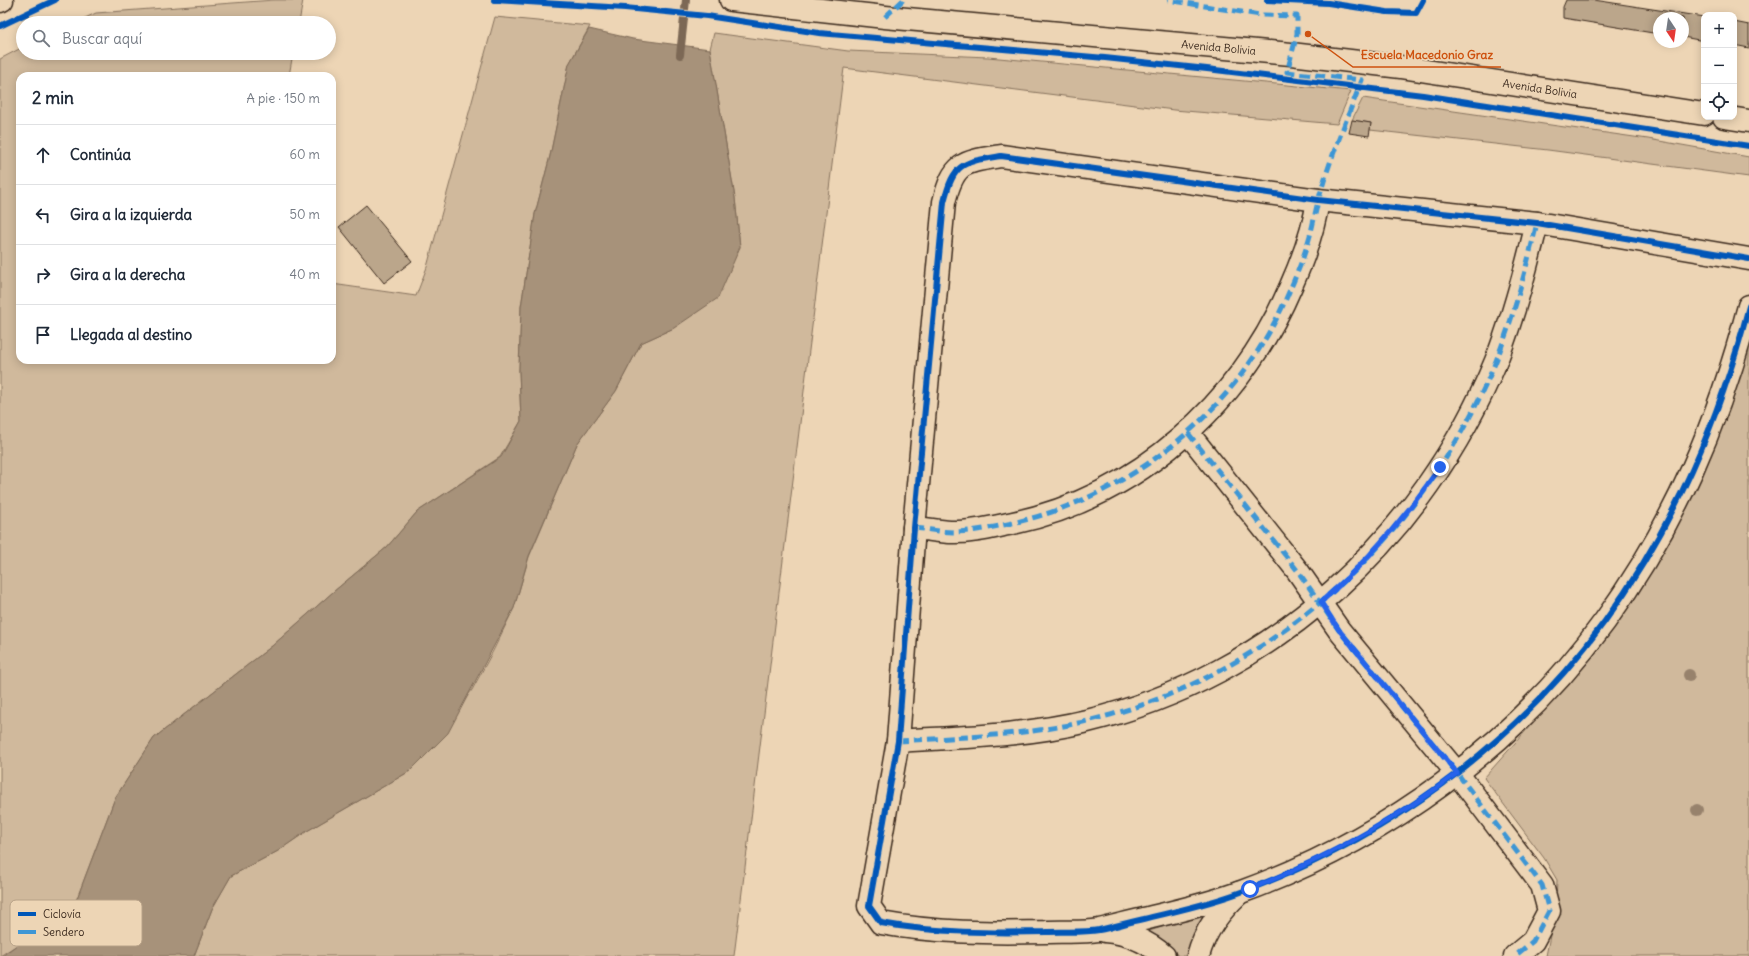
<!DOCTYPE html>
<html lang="es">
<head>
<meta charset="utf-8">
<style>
  :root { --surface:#fff; --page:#f2f2f3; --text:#1f2937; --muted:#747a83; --line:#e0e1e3 }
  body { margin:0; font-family:Delius,sans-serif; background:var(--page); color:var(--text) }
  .controls { position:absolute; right:12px; top:12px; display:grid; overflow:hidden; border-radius:8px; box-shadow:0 2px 10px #0003 }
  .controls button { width:36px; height:36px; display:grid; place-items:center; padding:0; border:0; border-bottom:1px solid var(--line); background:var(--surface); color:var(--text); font:20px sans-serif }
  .compass { position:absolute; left:1653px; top:12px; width:36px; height:36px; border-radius:50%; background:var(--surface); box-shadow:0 2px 10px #0003; rotate:167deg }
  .stop { position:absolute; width:12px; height:12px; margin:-9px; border:3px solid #2563eb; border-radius:50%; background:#fff }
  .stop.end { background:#2563eb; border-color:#fff; box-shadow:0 1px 4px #0008 }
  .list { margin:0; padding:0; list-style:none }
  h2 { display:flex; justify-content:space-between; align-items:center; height:52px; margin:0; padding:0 16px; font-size:17px }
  h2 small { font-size:13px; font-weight:400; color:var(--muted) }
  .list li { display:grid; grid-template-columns:26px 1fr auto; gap:12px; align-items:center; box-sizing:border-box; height:60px; padding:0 16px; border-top:1px solid var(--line) }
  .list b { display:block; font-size:15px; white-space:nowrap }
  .list em { font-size:13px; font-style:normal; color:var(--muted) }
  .icon { flex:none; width:22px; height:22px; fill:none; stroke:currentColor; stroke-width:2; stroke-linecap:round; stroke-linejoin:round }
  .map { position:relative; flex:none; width:1749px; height:956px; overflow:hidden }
  .search { position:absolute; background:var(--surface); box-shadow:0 2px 10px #0003; left:16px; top:16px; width:320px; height:44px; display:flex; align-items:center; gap:10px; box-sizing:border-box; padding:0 14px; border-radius:22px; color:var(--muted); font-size:15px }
  .panel { position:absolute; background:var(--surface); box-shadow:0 2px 10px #0003; left:16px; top:72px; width:320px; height:292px; border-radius:12px }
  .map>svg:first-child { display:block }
  .green { fill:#d0b99c; stroke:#86725d }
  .water { fill:#a7927a; stroke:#7c6855 }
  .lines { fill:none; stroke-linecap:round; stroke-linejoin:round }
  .stream { stroke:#7c6855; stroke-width:8 }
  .building { fill:#bba68b; stroke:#3b2a1e }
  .minor-casing { stroke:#3b2a1e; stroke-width:25 }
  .minor { stroke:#edd5b5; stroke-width:22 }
  .quiet { stroke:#3e96d5; stroke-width:5; stroke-dasharray:10 5; stroke-linecap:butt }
  .cycleway-casing { stroke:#edd5b5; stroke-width:8 }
  .cycleway { stroke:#0057b8; stroke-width:6 }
  .tree { fill:#97826c }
  .route { stroke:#2563eb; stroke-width:5 }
  .labels { text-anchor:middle; stroke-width:3.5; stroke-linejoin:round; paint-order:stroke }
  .street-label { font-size:11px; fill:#3b2a1e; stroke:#edd5b5 }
  .key { fill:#edd5b5; stroke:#b8a288; stroke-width:1 }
  .key-label { font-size:11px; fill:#3b2a1e }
  .leader { fill:none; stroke:#ce520f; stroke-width:1.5 }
  .callout-dot { fill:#ce520f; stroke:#edd5b5; stroke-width:1.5 }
  .callout-label { font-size:12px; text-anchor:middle; font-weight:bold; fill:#ce520f; stroke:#edd5b5; stroke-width:3.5; stroke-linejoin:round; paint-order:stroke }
</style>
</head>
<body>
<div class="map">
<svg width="1749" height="956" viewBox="0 0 1749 956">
  <rect width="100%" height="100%" fill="#edd5b5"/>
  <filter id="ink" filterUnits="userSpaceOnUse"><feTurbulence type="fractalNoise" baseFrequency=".025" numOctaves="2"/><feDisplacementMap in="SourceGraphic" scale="8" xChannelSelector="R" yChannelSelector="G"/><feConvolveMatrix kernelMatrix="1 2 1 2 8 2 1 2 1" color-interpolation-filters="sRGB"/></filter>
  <g filter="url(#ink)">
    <g class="green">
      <path d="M274,0H303L299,23H74L96,13Z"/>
      <path d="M495,17L590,26L569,64L550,156L535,214L521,307L519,370L521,421L500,457L417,512L387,547L333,592L272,646L154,738L115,798L73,909L0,956V59L23,47V53H293L289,76H20V360H332V284L416,296L427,267Z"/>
      <path d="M714,33L848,51L988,57L1351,91L1337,124L1174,110L844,68L734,956H194L212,909L231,876L278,851L307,831L410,771L472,690L493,651L514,608L529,557L577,444L616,391L641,343L674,328L740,247L735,198L710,49Z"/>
      <path d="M1363,98L1648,139L1749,157V177L1548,150L1370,130L1371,123L1352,120Z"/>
      <path d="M1749,325V956H1546L1556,905L1557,880L1544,858L1484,778L1593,655L1646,568Z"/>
      <path d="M1204,914L1186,956H1179L1146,932Z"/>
    </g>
    <path class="water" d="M589,29L633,39L710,49L735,198L740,247L718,298L674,328L641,343L616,391L577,444L529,556L514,608L448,733L410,771L307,831L278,851L231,876L212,909L194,956H2L25,939L73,909L115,798L154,738L272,646L333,592L387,547L417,512L501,457L521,421L519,370L521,307L535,214L550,156L569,64Z"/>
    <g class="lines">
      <path class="stream" d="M680,55L686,0"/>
    </g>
    <g class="building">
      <path d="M1566,0H1594L1704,17V41L1683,37V18H1659V34L1563,18V7Z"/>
      <path d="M1734,22L1749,25V48L1734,45Z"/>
      <path d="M1352,120L1371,123L1369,136L1349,133Z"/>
      <path d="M366,205L412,261L384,283L339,227Z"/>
    </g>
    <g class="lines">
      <g class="minor-casing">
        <g id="minor">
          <path id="s1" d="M731,0L885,17L1291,54L1401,67L1704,114"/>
          <path d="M0,1L2,0"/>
          <path d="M1724,117L1749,121"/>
          <path d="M1749,259L1537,223L1318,200L1001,156C963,162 954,162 944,202L914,528L898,741L869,906L881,923C935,933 991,933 1046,932C1063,931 1082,933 1099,930C1114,927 1129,922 1144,919C1176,911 1210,904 1241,892C1385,840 1515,745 1605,621C1675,524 1719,421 1749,306"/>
          <path d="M1188,433L1297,570L1339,630L1457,773L1542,885L1549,911L1533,941L1515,956"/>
          <path d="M914,528C926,529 938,531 950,532C971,533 993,527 1013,523C1139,496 1241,403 1291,286C1303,259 1314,229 1318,200"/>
          <path d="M898,741C961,737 1025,736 1087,721C1273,677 1424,536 1496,361C1514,316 1526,269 1537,223"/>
          <path d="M1105,931C1128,933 1147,941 1164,956"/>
          <path d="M1198,956C1205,930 1220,911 1239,893"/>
        </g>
      </g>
      <use href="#minor" class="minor"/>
      <g class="quiet">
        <path d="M885,17L903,0"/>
        <path d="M1188,433L1297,570L1339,630L1457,773L1542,885L1549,911L1533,941L1515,956"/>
        <path d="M914,528C927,529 940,532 953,532C971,532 990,528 1008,524C1129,498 1234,414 1285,301C1294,281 1303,260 1309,239C1313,226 1315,212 1319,198C1330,158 1347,119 1362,80L1287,72L1297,34V16L1260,15L1168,0"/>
        <path d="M898,741C961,737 1025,736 1087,721C1273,677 1424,536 1496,361C1514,316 1526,269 1537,223"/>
      </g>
      <g class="cycleway-casing">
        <g id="cycleway">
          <path d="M494,0L625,8L707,16L819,33L1105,58L1207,69L1423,95L1749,146"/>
          <path d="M1267,0L1328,3L1387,12L1416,13L1423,0"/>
          <path d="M0,26L55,0"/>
          <path d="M1749,259L1537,223L1318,200L1001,156C963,162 954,162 944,202L914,528L898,741L869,906L881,923C935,933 991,933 1046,932C1063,931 1082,933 1099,930C1114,927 1129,922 1144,919C1176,911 1210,904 1241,892C1385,840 1515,745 1605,621C1675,524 1719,421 1749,306"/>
        </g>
      </g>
      <use href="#cycleway" class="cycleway"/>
    </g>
    <g class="tree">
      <circle cx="1689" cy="675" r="6"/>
      <circle cx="1697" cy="810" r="6"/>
    </g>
  </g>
  <g class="lines" filter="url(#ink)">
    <path class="route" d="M1250,889C1324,859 1394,821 1457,773L1339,630L1321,602C1368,561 1405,518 1440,467"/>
  </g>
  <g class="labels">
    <g class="street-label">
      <text dy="4" stroke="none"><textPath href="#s1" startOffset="490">Avenida Bolivia</textPath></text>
      <text dy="4" stroke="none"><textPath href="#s1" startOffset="814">Avenida Bolivia</textPath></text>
    </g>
  </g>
  <rect x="10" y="900" width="132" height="46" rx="6" class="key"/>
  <rect x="18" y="912" width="18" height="4" fill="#0057b8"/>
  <rect x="18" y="930" width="18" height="4" fill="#3e96d5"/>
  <g class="key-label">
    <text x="43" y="918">Ciclovía</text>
    <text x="43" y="936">Sendero</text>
  </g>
  <path class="leader" d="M1308 34L1353 67H1501"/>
  <circle class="callout-dot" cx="1308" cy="34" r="4"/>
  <g class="callout-label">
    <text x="1427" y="59">Escuela Macedonio Graz</text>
  </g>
</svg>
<div class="controls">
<button>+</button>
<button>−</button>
<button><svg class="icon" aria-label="locate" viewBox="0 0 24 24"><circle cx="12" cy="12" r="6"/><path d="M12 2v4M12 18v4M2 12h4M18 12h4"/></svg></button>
</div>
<svg class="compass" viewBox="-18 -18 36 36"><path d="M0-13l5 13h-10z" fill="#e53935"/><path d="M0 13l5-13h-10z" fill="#747a83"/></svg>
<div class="stop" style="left:1250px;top:889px"></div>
<div class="stop end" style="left:1440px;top:467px"></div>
<div class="search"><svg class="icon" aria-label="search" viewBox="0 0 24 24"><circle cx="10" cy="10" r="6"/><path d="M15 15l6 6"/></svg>Buscar aquí</div>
<section class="panel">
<h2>2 min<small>A pie · 150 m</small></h2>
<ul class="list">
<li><svg class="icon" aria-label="ahead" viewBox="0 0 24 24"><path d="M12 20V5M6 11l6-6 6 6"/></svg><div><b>Continúa</b></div><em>60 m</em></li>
<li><svg class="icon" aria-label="left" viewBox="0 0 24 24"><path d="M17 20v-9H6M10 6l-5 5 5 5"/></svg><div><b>Gira a la izquierda</b></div><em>50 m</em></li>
<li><svg class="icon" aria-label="right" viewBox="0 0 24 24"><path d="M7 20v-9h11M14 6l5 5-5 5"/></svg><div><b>Gira a la derecha</b></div><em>40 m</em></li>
<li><svg class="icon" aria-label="arrive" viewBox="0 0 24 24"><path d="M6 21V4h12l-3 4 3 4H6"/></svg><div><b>Llegada al destino</b></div></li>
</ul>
</section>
</div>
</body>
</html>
